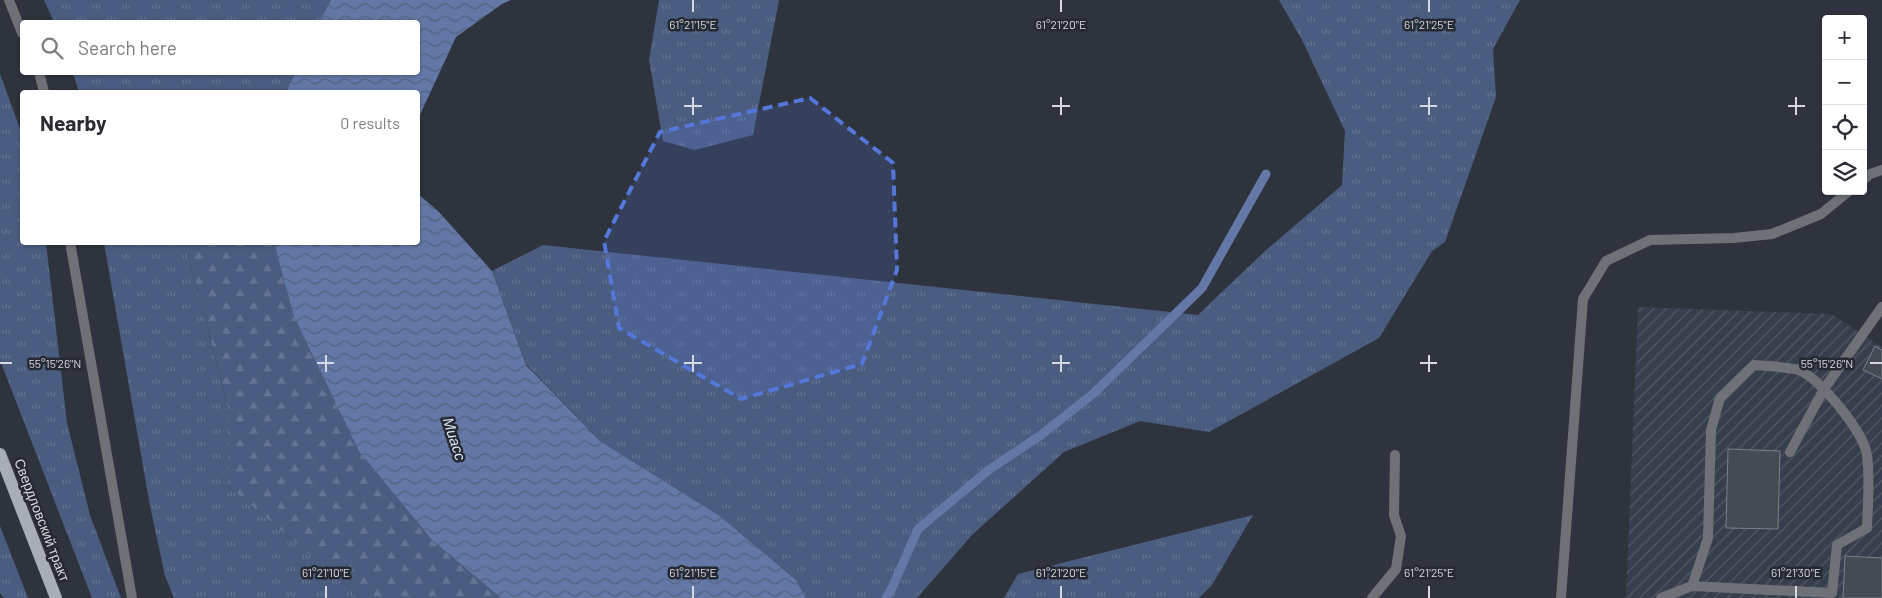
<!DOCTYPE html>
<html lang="en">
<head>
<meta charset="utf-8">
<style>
  :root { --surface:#fff; --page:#f2f2f3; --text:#2b2b33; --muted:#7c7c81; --line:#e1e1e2 }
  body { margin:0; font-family:Barlow,sans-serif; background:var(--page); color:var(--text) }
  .controls { position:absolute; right:15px; top:15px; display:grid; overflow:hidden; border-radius:5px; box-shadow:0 1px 4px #0004 }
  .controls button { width:45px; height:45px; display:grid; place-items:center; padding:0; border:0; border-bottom:1px solid var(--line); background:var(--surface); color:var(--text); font:25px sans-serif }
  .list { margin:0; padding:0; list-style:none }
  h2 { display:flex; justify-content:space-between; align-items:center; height:65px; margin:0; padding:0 20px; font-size:21px }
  h2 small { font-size:16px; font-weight:400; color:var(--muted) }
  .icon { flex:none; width:28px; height:28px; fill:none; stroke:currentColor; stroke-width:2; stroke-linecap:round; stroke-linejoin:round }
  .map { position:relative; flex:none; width:1882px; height:598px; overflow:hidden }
  .search { position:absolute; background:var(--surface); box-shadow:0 1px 4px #0004; left:20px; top:20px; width:400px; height:55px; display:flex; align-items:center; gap:12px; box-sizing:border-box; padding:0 18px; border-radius:5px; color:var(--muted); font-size:19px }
  .panel { position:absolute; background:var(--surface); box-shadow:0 1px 4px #0004; left:20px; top:90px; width:400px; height:155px; border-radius:5px }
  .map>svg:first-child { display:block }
  .industrial { fill:url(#industrial-furrows) }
  .grass { fill:url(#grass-tufts) }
  .forest { fill:url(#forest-firs) }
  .water { fill:url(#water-waves) }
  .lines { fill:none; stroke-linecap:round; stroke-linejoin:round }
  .stream { stroke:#6378a7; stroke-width:9 }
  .building { fill:#454a54; stroke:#7b818c }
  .lane { stroke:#6e7176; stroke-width:10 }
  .primary { stroke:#a8adb8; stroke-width:12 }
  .marked { fill:#5477da; fill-opacity:0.2; stroke:#5477da; stroke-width:4; stroke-dasharray:10 6; stroke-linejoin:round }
  .ticks { fill:none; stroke:#d5d8de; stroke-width:2 }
  .labels { text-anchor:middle; stroke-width:5; stroke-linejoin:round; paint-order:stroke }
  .street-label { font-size:14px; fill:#d5d8de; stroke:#252933 }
  .water-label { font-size:15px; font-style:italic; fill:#dbe3f1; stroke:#252933 }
  .ticks-label { font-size:12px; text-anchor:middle; fill:#d5d8de; stroke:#252933; stroke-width:5; stroke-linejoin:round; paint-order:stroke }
</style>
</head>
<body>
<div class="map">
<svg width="1882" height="598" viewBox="0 0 1882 598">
  <defs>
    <pattern id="industrial-furrows" width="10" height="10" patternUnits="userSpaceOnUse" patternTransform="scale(1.25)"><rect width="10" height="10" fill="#373e4d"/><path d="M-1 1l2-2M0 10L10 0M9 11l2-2" fill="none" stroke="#535966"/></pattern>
    <pattern id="grass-tufts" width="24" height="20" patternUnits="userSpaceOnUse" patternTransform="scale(1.25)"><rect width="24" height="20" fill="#4b5c81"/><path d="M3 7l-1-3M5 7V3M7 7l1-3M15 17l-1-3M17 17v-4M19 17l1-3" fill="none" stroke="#647392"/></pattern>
    <pattern id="forest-firs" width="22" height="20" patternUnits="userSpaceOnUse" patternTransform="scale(1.25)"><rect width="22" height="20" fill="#4b5c81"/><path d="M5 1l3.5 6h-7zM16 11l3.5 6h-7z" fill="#647392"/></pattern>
    <pattern id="water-waves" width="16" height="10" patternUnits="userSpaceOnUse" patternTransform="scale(1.25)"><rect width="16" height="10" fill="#6378a7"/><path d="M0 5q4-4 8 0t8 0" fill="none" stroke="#55627f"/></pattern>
  </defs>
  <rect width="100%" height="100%" fill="#2f333d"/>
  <path class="industrial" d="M1638,307L1831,314L1882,347V598H1626Z"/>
  <g class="grass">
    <path d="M44,0H331L319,22H54Z"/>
    <path d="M659,0H779L753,135L695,150L663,141L649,60Z"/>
    <path d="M1279,0H1520L1493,49L1496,97L1445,242L1432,251L1379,338L1209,432L1140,421L1064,452L972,535L917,598H806L796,580L720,516L600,441L526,364L492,271L543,245L1198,315L1265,251L1342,185L1345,131L1302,40Z"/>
    <path d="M73,73H295L286,92H79Z"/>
    <path d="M0,74L22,134V242L46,243L67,423L90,515L121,598H92L0,360Z"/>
    <path d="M104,243H188V254L228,407V486L347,586L358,598H174L165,576L150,506Z"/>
    <path d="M1253,515L1212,585L1199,598H1004L1018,574Z"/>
    <path d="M0,526L28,598H4L0,593Z"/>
  </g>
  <path class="forest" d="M188,243H274L293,314L433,541L501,598H358L347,586L228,486V407L188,254Z"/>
  <g class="water">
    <path d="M331,0H511L502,4L456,37L418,119V92H286L295,73L418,72V22H319Z"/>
    <path d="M418,194L438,211L492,271L526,365L600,441L720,516L796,580L806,598H501L433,541L359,451L293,314L274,243L418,242Z"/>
  </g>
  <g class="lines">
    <path class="stream" d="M886,598L892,588L918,529L990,469L1041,435L1094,393L1202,288L1266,174"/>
  </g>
  <g class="building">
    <path d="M1875,346L1882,350V379L1863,370Z"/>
    <path d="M1728,449L1780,451L1778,529L1726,528Z"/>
    <path d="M1845,556L1882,558V598H1843Z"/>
  </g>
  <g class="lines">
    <g class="lane">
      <path d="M9,0L22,33"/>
      <path d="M39,72L44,92"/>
      <path d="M1863,180L1870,174L1882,170"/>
      <path d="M70,242L132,598"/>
      <path d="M1790,452L1824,389L1882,307"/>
      <path d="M1372,598L1396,569L1401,536L1394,515L1395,455"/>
      <path d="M1561,598L1583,299L1606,261L1650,240L1734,238L1772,234L1821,214L1849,191"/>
      <path d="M1661,598L1692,586L1832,593L1837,545L1867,528C1868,504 1870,479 1867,455C1863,431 1821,380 1799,370C1790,367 1764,366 1754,365L1720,398L1711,430L1708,538L1692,586"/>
    </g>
    <path class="primary" d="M0,454L56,598"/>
  </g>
  <path class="marked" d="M810,98L893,163L897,270L862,364L741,399L619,328L604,241L660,132Z"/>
  <path class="ticks" d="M693,0V12M1061,0V12M1429,0V12M693,97V115M1061,97V115M1429,97V115M1796,97V115M684,106H702M1052,106H1070M1420,106H1437M1788,106H1805M326,355V372M693,355V372M1061,355V372M1429,355V372M0,363H12M317,363H334M684,363H702M1052,363H1070M1420,363H1437M1870,363H1882M326,586V598M693,586V598M1061,586V598M1429,586V598M1796,586V598"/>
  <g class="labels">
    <g class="street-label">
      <text transform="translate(42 520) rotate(69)" y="5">Свердловский тракт</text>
    </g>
    <g class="water-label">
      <text transform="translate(454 439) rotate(72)" y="5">Миасс</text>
    </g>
  </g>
  <g class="ticks-label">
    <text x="693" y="29">61°21'15"E</text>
    <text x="1061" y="29">61°21'20"E</text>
    <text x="1429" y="29">61°21'25"E</text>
    <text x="55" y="368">55°15'26"N</text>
    <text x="1827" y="368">55°15'26"N</text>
    <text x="326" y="577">61°21'10"E</text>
    <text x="693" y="577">61°21'15"E</text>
    <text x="1061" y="577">61°21'20"E</text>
    <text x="1429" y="577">61°21'25"E</text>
    <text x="1796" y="577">61°21'30"E</text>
  </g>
</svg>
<div class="controls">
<button>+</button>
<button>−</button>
<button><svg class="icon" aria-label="locate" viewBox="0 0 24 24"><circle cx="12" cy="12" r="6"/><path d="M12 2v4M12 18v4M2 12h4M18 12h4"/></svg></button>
<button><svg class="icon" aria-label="layers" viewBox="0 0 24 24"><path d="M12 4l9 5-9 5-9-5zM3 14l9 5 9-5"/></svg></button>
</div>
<div class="search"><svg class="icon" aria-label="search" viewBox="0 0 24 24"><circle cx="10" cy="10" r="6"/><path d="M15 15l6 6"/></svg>Search here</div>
<section class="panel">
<h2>Nearby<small>0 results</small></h2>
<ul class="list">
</ul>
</section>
</div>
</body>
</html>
